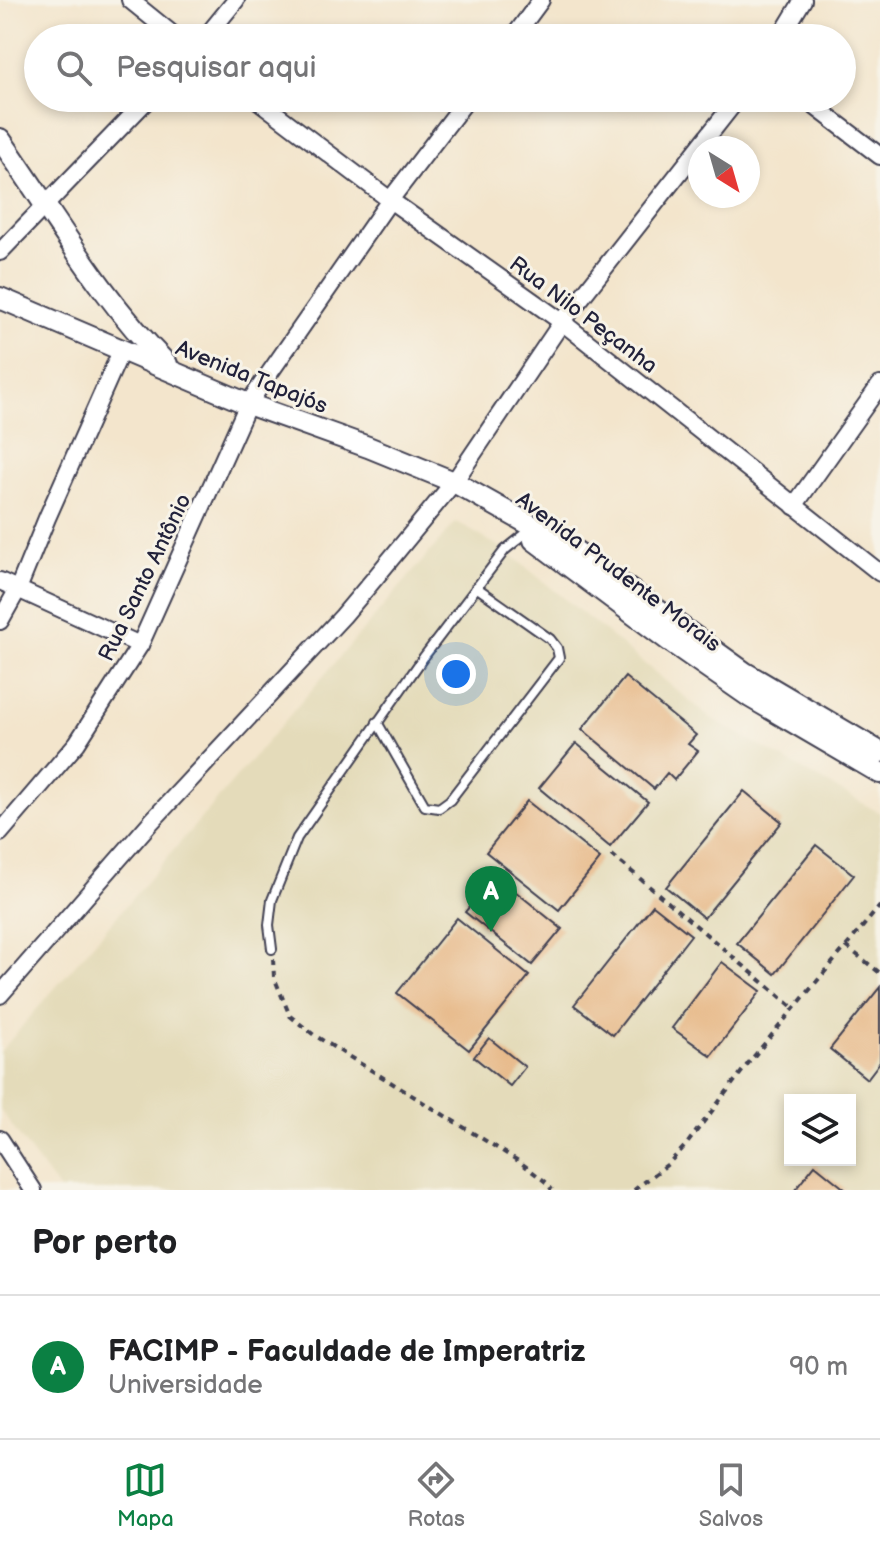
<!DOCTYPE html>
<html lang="pt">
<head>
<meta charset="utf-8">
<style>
  :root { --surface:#fff; --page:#f6f6f6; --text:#202124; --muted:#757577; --line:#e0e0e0; --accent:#0b8043 }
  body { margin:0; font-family:"Balsamiq Sans",sans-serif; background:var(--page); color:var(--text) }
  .controls { position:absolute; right:24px; bottom:24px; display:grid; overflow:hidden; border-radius:0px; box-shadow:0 4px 12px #0003 }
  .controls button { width:72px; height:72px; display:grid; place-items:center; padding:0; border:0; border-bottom:2px solid var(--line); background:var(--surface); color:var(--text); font:40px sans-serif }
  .compass { position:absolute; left:688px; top:136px; width:72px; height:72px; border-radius:50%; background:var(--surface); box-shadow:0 4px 12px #0003; rotate:143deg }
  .you { position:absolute; left:456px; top:674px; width:28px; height:28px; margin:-20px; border:6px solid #fff; border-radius:50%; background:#1a73e8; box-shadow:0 0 0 12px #1a73e833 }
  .badge { display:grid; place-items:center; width:52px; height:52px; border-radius:50%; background:var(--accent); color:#fff; font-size:26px; font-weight:700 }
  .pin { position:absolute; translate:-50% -66px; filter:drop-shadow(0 2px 4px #0008) }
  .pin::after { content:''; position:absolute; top:42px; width:28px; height:24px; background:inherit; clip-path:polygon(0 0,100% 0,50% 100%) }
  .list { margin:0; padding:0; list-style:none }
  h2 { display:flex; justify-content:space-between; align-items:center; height:104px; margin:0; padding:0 32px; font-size:34px }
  h2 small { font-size:26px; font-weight:400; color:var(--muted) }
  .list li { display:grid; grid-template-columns:52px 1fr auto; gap:24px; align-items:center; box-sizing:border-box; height:144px; padding:0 32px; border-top:2px solid var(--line) }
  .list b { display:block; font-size:30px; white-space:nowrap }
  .list p { margin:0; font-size:26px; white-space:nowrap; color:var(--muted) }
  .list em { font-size:26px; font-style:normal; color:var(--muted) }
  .icon { flex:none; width:44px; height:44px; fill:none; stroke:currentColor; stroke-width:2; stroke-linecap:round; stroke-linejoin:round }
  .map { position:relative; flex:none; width:880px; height:1190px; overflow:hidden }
  .search { position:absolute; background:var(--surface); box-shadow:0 4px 12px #0003; left:24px; right:24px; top:24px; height:88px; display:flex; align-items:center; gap:20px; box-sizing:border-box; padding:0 28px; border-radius:44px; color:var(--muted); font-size:30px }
  .sheet { height:248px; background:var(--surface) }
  nav { display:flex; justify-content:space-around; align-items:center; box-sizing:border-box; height:112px; border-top:2px solid var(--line); background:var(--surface); font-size:22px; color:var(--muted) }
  nav a { display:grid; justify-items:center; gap:4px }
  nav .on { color:var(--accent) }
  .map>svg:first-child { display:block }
  .built { fill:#e4dbba; fill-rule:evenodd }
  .building { fill:#e7ba8a }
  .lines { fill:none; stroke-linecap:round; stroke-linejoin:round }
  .service-casing { stroke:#413f51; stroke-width:12 }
  .minor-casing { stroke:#413f51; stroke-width:20 }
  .tertiary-casing { stroke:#413f51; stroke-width:24 }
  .path { stroke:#413f51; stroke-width:4; stroke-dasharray:6 6; stroke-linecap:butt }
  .service { stroke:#fff; stroke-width:8 }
  .minor { stroke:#fff; stroke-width:16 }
  .tertiary { stroke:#fff; stroke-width:20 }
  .labels { text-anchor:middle; stroke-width:6; stroke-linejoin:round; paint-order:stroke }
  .street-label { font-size:22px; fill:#22223b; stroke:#f7f3e8 }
</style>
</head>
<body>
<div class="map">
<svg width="880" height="1190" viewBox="0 0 880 1190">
  <rect width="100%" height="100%" fill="#f7f3e8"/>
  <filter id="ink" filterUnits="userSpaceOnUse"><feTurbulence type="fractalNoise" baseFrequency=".0125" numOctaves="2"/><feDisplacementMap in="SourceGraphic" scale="16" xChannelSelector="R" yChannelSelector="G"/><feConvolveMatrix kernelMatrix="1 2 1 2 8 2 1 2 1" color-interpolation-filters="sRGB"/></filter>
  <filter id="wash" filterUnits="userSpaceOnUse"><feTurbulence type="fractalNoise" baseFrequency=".006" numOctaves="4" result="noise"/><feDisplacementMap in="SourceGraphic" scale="32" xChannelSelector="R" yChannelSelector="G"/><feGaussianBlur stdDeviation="1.8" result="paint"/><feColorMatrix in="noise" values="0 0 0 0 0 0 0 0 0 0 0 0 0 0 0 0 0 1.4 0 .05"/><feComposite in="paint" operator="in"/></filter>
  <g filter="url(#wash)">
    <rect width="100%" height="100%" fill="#f3e5cc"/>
    <path class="built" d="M456,522L505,550L712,719L880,813V1190H59L0,1110V1052ZM790,1100H850V1160H790Z"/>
    <g id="blocks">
      <g class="building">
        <path d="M625,677L696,735L688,744L698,751L674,780L667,773L654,789L582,729Z"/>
        <path d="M576,743L648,802L610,847L539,788Z"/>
        <path d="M744,791L782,822L704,918L666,887Z"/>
        <path d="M527,801L600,859L559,910L486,852Z"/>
        <path d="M816,845L854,875L775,974L737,943Z"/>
        <path d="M495,875L562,929L532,965L465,912Z"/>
        <path d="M653,905L691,935L613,1035L574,1005Z"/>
        <path d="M457,918L529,976L469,1050L397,993Z"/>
        <path d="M722,962L761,991L711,1056L672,1028Z"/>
        <path d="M880,987V1062L867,1079L830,1049Z"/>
        <path d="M489,1038L525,1067L510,1086L474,1057Z"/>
        <path d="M815,1165L846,1190H795Z"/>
      </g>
    </g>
  </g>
  <g filter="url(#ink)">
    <use href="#blocks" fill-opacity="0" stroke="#413f51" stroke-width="2"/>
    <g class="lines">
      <g class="service-casing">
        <g id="service">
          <path d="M377,722L425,806L439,808L450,800L559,658L557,648L550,639L476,587"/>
          <path d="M272,949L269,925L272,900L297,838L423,658L505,550L525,534"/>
        </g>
      </g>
      <g class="minor-casing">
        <g id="minor">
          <path d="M130,0L177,38"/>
          <path d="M205,38L236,0"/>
          <path d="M513,38L541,0"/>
          <path d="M780,38L803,0"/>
          <path d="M255,98L390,200L562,322L880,573"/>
          <path d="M804,98L880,156"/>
          <path d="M0,252L149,98"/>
          <path d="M794,506L880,385"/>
          <path d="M0,581L140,645"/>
          <path d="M0,621L18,589L47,518L122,349"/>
          <path d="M0,833L77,743L140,645L248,404L390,200L468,98"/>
          <path d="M0,995L150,823L343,616L375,578L454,482L562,322L738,98"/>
          <path d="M0,1139L33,1190"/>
        </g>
      </g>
      <g class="tertiary-casing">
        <g id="tertiary">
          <path d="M0,139C54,215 100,297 167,364"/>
          <path d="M0,298L248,404L368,447L454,482L570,547L744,672L880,752"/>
          <path d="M534,540L668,640L750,697L880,773"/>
        </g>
      </g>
      <g class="path">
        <path d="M612,855L795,1009"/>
        <path d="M846,946L880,973"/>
        <path d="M273,959L274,977L290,1016L314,1035L520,1162L547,1183L552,1190"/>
        <path d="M634,1190L668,1164L686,1145L750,1061L880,906"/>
      </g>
      <use href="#service" class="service"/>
      <use href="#minor" class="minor"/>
      <use href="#tertiary" class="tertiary"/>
    </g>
  </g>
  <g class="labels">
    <g class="street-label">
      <text transform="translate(584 314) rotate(37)" y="8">Rua Nilo Peçanha</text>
      <text transform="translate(252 376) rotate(22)" y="8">Avenida Tapajós</text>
      <text transform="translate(619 571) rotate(37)" y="8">Avenida Prudente Morais</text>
      <text transform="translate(144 577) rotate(-64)" y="8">Rua Santo Antônio</text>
    </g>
  </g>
</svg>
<div class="controls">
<button><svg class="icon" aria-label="layers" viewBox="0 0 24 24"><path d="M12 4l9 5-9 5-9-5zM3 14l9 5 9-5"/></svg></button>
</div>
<svg class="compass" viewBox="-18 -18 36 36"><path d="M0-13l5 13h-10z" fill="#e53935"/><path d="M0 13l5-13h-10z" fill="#757577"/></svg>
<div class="you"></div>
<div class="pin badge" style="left:491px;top:932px">A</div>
<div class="search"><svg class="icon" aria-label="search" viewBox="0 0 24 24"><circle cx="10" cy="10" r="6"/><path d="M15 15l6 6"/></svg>Pesquisar aqui</div>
</div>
<section class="sheet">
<h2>Por perto<small></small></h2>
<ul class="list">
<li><span class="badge">A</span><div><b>FACIMP - Faculdade de Imperatriz</b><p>Universidade</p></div><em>90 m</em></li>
</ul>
</section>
<nav>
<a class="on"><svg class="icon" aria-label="map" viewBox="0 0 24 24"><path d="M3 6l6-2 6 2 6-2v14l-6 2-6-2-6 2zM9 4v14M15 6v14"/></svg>Mapa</a>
<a><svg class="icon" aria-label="directions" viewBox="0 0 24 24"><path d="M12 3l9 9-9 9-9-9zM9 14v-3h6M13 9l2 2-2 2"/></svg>Rotas</a>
<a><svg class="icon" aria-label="saved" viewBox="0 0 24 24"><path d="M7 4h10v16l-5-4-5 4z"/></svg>Salvos</a>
</nav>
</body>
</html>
